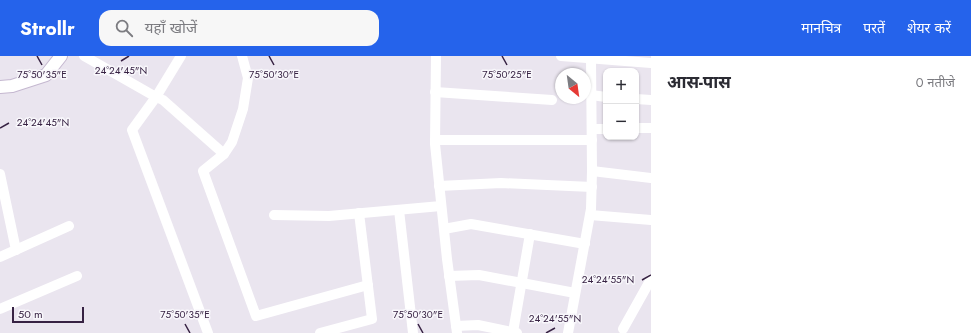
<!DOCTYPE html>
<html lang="hi">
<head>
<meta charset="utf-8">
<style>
  :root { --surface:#fff; --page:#f7f7f7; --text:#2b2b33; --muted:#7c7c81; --line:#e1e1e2; --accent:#2563eb }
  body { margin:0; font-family:Jost,"Noto Sans Devanagari",sans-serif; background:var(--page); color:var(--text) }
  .controls { position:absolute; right:12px; top:12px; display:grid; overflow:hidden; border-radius:8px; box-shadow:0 1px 3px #0004 }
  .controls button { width:36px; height:36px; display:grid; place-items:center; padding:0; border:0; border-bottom:1px solid var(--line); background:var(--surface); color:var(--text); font:20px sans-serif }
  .compass { position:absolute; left:555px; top:12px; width:36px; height:36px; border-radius:50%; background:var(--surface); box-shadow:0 1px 3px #0004; rotate:151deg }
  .scale { position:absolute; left:12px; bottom:10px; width:72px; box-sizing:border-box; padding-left:4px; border:2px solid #372243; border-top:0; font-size:11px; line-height:14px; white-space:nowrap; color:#372243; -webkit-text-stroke:3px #f8f7fb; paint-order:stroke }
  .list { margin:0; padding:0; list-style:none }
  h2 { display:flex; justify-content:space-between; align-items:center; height:52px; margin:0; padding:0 16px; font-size:17px }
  h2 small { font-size:13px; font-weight:400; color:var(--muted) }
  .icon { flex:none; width:22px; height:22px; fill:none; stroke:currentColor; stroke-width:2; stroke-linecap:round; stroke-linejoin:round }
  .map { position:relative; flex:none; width:651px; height:277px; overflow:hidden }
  header { display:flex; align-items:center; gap:24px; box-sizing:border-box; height:56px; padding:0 20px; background:var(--accent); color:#fff }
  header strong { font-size:19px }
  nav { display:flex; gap:22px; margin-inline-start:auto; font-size:14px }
  .search { width:280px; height:36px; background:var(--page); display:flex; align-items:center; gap:10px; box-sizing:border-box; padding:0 14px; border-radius:12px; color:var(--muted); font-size:15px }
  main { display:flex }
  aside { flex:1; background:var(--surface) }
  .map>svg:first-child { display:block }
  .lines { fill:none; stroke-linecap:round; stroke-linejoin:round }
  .secondary-casing { stroke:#c5b8d0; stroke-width:14 }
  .street { stroke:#fff; stroke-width:10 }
  .secondary { stroke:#fff; stroke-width:12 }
  .ticks { fill:none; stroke:#372243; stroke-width:1.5 }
  .ticks-label { font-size:10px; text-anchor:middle; fill:#372243; stroke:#f8f7fb; stroke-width:3; stroke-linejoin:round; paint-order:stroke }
</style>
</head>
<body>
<header>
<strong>Strollr</strong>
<div class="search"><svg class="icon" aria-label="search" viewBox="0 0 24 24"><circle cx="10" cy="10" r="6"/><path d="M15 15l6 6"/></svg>यहाँ खोजें</div>
<nav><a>मानचित्र</a><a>परतें</a><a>शेयर करें</a></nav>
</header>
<main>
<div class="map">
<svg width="651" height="277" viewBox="0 0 651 277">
  <rect width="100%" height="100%" fill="#eae5ef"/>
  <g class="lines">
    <g class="secondary-casing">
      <path id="secondary" d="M0,31L12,30L46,19L61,0"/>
    </g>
    <g class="street">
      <path d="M84,0L156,41L163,44L224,98"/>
      <path d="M181,0L156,41L132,74L208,277"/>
      <path d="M242,0L248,22L243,53L232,86L224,98L203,115L256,260L368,229"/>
      <path d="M436,0L435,88L447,203L457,277"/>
      <path d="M561,0L651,7"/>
      <path d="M435,36L552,44"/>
      <path d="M591,39L606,41"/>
      <path d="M636,43L651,44"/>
      <path d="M636,72H651"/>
      <path d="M592,73H606"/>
      <path d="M435,84H592"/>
      <path d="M592,115L651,122"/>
      <path d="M0,118L16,194"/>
      <path d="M439,130L501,127L592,131"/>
      <path d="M399,154L413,277"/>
      <path d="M274,159L329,160L441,150"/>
      <path d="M590,159L651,164"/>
      <path d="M444,173L471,168L585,188"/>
      <path d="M0,201L69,170"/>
      <path d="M449,220L479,219L575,237"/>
      <path d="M0,253L77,220"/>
      <path d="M456,270L478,269L517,277"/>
      <path d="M623,273L651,223"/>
      <path d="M513,276L530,178"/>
      <path d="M320,277L372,263L359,157"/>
      <path d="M568,277L591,153L592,115L591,3"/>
    </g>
    <use href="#secondary" class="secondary"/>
  </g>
  <path class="ticks" d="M37,0L42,9M269,0L274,9M502,0L507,9M121,5L129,0M0,72L9,67M642,224L651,219M185,268L190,277M418,268L423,277M546,277L555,272"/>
  <g class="ticks-label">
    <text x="121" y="18">24°24'45"N</text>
    <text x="42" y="22">75°50'35"E</text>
    <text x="274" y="22">75°50'30"E</text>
    <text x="507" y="22">75°50'25"E</text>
    <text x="43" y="70">24°24'45"N</text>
    <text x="608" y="227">24°24'55"N</text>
    <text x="185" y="262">75°50'35"E</text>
    <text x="418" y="262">75°50'30"E</text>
    <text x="555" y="266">24°24'55"N</text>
  </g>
</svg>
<div class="controls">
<button>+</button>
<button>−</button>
</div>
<svg class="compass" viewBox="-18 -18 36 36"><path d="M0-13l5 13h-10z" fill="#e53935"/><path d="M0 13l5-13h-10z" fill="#7c7c81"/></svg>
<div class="scale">50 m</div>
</div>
<aside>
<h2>आस-पास<small>0 नतीजे</small></h2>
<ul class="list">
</ul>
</aside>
</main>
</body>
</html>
